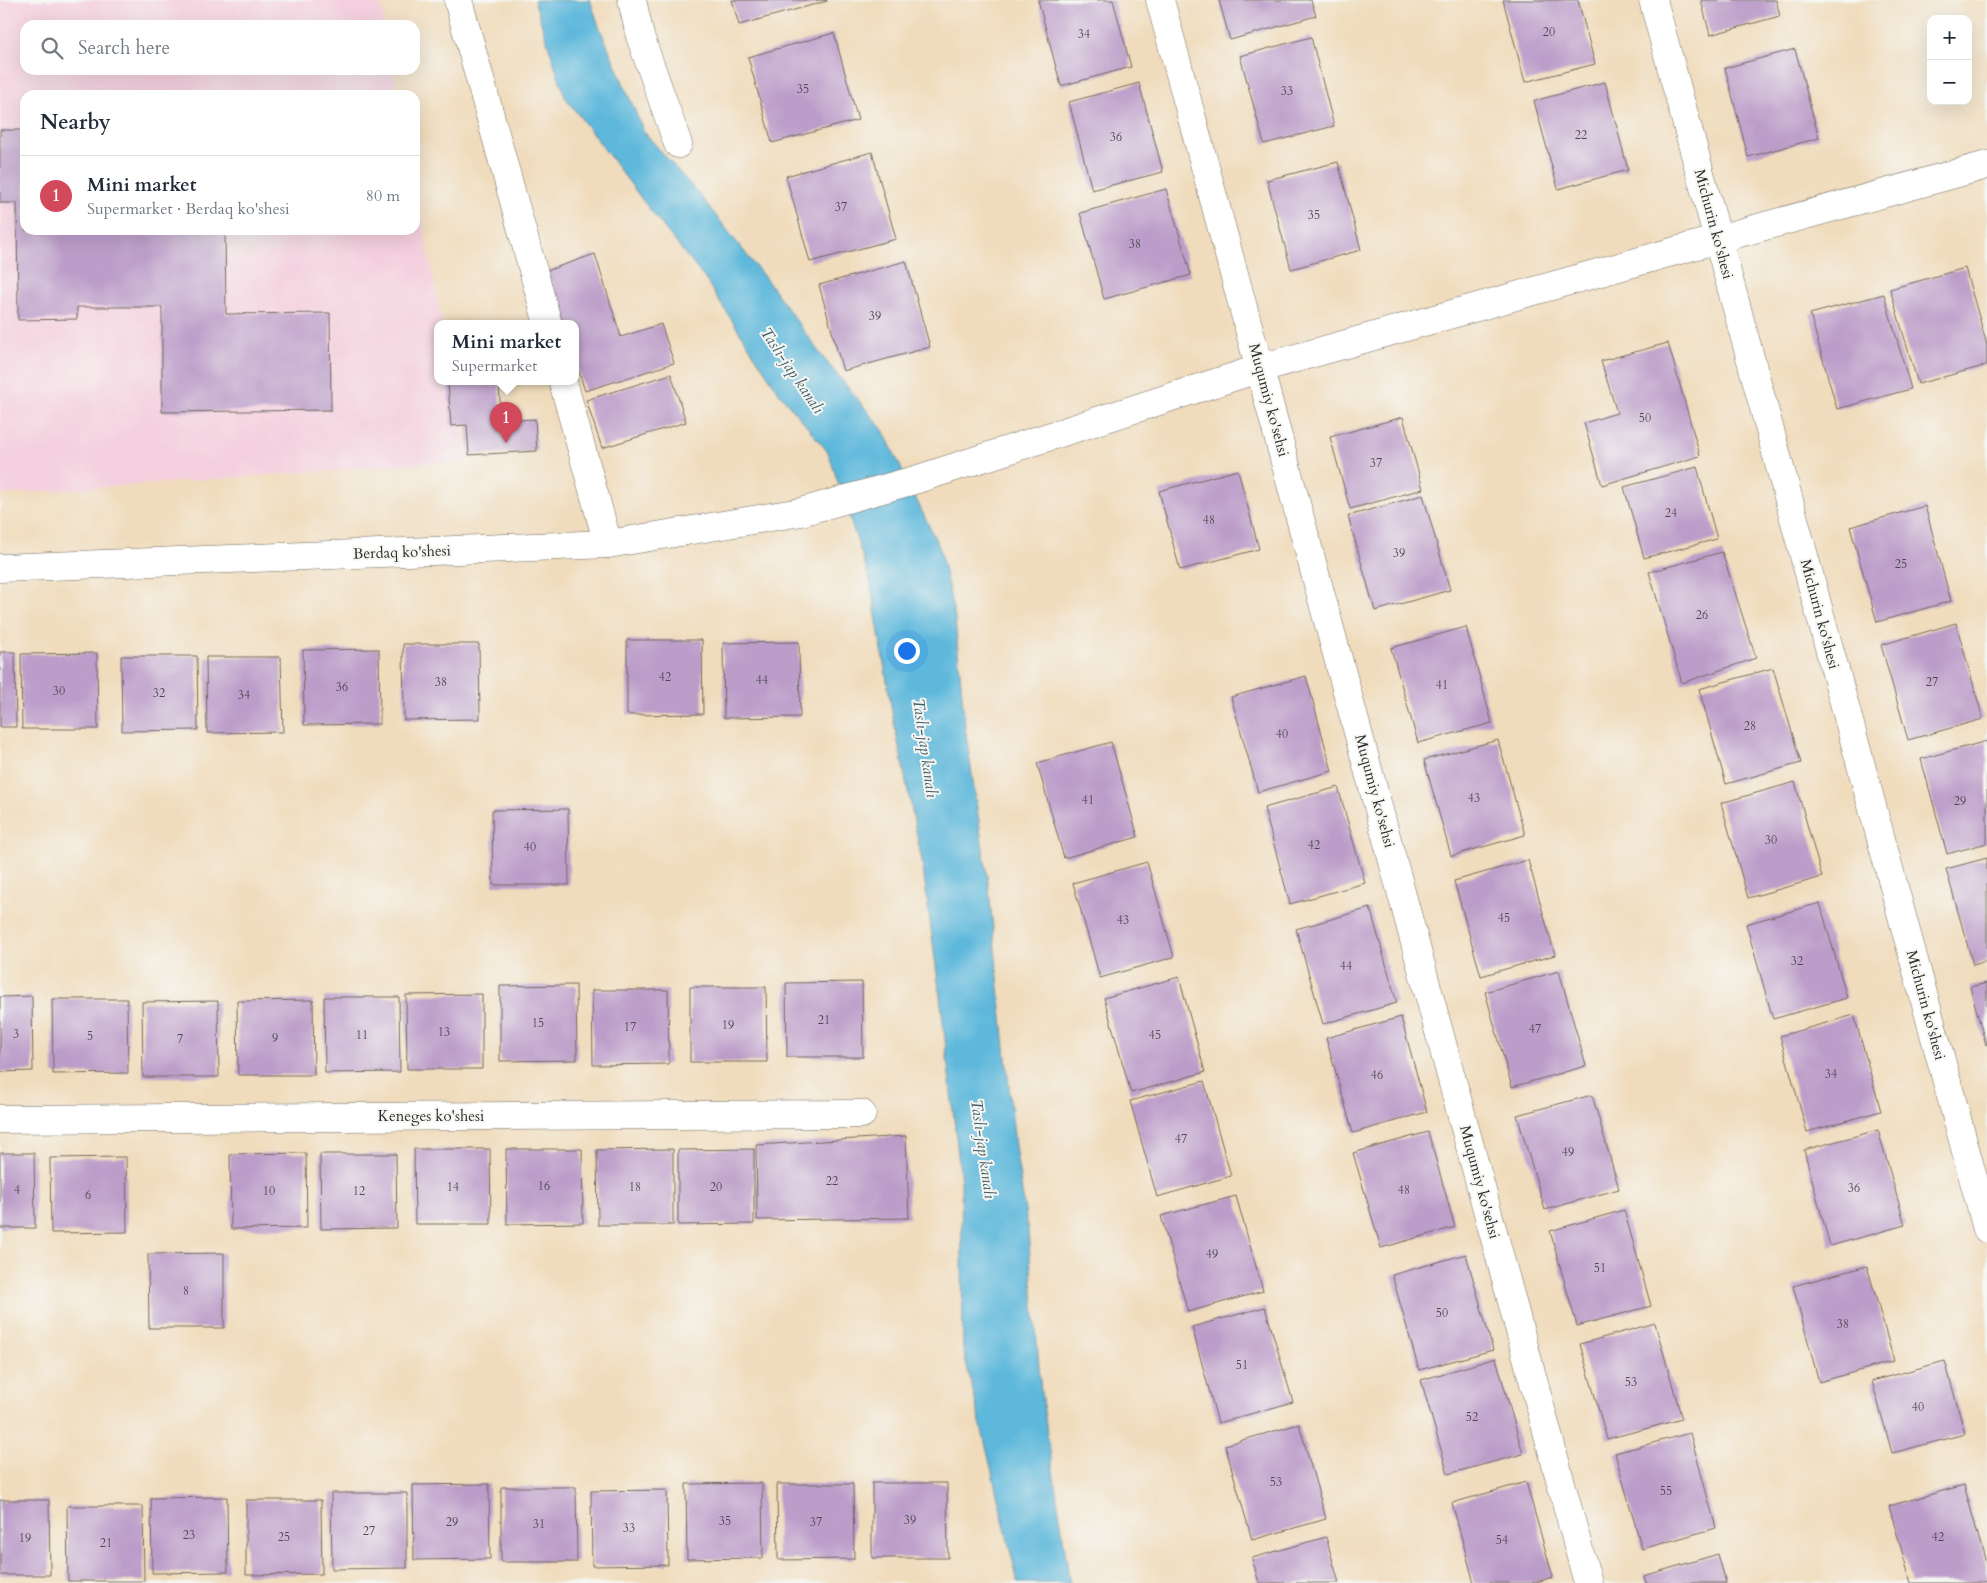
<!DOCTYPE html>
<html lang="en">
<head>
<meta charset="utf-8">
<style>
  :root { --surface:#fff; --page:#f6f6f7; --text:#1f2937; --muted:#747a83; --line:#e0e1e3; --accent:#d1495b }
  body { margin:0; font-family:Cardo,serif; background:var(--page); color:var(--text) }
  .controls { position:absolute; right:15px; top:15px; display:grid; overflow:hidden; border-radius:10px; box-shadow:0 5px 20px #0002 }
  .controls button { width:45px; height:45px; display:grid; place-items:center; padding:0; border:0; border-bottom:1px solid var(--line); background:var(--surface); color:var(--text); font:25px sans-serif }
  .you { position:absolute; left:906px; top:650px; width:18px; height:18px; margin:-12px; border:4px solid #fff; border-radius:50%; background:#1a73e8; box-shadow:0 0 0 8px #1a73e833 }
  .badge { display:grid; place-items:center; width:32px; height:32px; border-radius:50%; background:var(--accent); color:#fff; font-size:16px; font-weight:700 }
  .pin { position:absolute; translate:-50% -41px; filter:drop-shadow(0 1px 2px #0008) }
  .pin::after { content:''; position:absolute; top:26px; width:18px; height:15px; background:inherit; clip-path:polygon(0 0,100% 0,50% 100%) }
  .popup { position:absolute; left:434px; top:320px; width:145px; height:65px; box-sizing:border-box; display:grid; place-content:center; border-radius:10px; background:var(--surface); filter:drop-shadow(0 1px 4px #0005); font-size:16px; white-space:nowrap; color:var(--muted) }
  .popup b { font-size:19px; color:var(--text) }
  .popup::after { content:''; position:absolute; left:50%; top:100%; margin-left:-10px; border:10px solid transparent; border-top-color:var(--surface) }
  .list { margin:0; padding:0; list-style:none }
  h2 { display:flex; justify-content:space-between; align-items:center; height:65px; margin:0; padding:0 20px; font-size:21px }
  h2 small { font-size:16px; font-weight:400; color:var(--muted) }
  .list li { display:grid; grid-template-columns:32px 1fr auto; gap:15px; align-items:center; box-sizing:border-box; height:80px; padding:0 20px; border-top:1px solid var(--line) }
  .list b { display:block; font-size:19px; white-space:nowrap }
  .list p { margin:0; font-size:16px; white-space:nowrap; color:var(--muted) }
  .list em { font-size:16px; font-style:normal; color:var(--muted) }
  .icon { flex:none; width:28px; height:28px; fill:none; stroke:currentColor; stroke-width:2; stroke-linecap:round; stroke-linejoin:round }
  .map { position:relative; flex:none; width:1987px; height:1583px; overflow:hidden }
  .search { position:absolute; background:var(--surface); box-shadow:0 5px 20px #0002; left:20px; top:20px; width:400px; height:55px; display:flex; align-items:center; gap:12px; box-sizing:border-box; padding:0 18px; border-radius:15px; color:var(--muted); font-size:19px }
  .panel { position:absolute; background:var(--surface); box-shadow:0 5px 20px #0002; left:20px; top:90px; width:400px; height:145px; border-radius:15px }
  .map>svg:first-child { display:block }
  .built { fill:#f4cfde }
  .water { fill:#5db8db; stroke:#447283 }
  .building { fill:#bc9dc9 }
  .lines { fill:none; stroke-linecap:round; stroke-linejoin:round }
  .minor-casing { stroke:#70695e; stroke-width:29 }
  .tertiary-casing { stroke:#70695e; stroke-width:29 }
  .minor { stroke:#fff; stroke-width:28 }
  .tertiary { stroke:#fff; stroke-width:28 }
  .labels { text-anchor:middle; stroke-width:4; stroke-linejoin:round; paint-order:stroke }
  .number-label { font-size:12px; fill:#4f4852 }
  .street-label { font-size:15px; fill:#2b2b2b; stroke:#f6f6f2 }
  .water-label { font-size:16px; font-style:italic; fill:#3c5c69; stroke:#f6f6f2 }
</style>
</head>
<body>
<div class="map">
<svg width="1987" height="1583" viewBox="0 0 1987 1583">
  <rect width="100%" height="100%" fill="#f6f6f2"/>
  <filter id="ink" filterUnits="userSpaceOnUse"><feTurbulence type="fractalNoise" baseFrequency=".02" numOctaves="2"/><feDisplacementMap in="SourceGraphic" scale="10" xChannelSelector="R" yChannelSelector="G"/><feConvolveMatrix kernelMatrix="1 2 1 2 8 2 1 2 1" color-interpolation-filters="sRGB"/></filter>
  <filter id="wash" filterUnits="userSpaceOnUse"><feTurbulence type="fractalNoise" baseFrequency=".0096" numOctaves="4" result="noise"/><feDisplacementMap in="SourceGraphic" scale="20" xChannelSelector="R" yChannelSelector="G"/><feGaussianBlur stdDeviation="1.12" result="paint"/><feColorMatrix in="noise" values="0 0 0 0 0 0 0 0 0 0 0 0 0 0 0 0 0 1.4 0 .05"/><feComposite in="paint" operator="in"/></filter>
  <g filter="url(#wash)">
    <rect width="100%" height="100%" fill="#f0dcbc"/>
    <path class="built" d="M0,0H380L385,25H25V70H394L398,95H25V230H415V182L442,324H437V382H453L468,460L0,495Z"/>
    <path class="water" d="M534,0H590L599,26L644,132L702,198L772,287L821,355L883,430L940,549L955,619L965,727L989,889L1015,1146L1028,1231L1041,1392L1070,1583H1018L963,1349L961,1181L941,1004L922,861L893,717L870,580L828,452L780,394L705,279L650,210L565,97Z"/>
    <g id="blocks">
      <g class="building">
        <path d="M732,0H827V1L739,25Z"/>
        <path d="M1038,0H1113L1131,67L1061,86Z"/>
        <path d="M1219,0H1311L1316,16L1230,40Z"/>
        <path d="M1503,0H1578L1595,64L1525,82Z"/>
        <path d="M1701,0H1776L1780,16L1710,35Z"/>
        <path d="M834,33L858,120L772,143L748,57Z"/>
        <path d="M1311,37L1334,126L1264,144L1240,56Z"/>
        <path d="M1795,49L1819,138L1748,157L1725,68Z"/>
        <path d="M1605,82L1628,170L1558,189L1534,101Z"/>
        <path d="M1139,83L1163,172L1092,190L1069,102Z"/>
        <path d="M0,130H25V230H225L226,314L330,313L331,410L162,412V307H77V319L18,320L17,203H0Z"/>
        <path d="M872,152L896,239L810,262L786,176Z"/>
        <path d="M1338,162L1361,250L1291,269L1267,180Z"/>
        <path d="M1166,189L1191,275L1104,299L1080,213Z"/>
        <path d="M595,254L621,337L661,324L674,363L585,391L575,360V324H563L546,271Z"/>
        <path d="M906,261L930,347L843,371L819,285Z"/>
        <path d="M1965,268L1987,345V365L1918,384L1890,289Z"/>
        <path d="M1884,294L1911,389L1837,409L1810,314Z"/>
        <path d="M1668,343L1700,456L1602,485L1584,423L1617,413L1601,361Z"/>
        <path d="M671,374L686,422L602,448L586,400Z"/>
        <path d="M448,382H499L501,421L535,419L537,451L469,455L467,425L451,426Z"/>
        <path d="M1403,417L1423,489L1350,509L1330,437Z"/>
        <path d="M1697,467L1717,539L1644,558L1624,487Z"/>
        <path d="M1238,470L1259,549L1180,570L1159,491Z"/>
        <path d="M1423,495L1450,590L1375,611L1348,516Z"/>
        <path d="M1925,506L1951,601L1877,622L1850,527Z"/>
        <path d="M1722,552L1756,658L1682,683L1649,572Z"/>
        <path d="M1956,623L1983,719L1908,740L1881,645Z"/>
        <path d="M1466,627L1492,723L1418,743L1391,648Z"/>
        <path d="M627,640H702L703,714L627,715Z"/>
        <path d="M799,642L800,717L724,718L723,643Z"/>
        <path d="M403,644H479L480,719L404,720Z"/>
        <path d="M379,649L380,724L304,725L303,650Z"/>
        <path d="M0,652H15L16,727H0Z"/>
        <path d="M97,653L98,729H22L21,654Z"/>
        <path d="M121,656H197L198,730L122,731Z"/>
        <path d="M206,657H281L283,732L207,733Z"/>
        <path d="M1773,668L1801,763L1726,784L1699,689Z"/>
        <path d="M1306,676L1332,771L1258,792L1231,697Z"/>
        <path d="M1498,740L1525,835L1451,856L1424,760Z"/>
        <path d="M1987,741V843L1947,854L1921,759Z"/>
        <path d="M1111,742L1138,837L1064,858L1037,763Z"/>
        <path d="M1795,782L1822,877L1748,898L1721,803Z"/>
        <path d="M1338,787L1365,883L1290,904L1264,808Z"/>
        <path d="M568,809L569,885H493L492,810Z"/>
        <path d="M1987,858V961L1973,965L1946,869Z"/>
        <path d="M1528,860L1555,955L1481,976L1454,881Z"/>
        <path d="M1147,862L1174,957L1100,978L1073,883Z"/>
        <path d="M1820,903L1847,998L1773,1019L1746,924Z"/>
        <path d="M1370,908L1397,1003L1323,1024L1296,929Z"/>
        <path d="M1559,971L1586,1066L1512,1087L1485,992Z"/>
        <path d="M1179,977L1205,1072L1131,1093L1104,998Z"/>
        <path d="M862,982L863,1057H787L786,983Z"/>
        <path d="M1987,983V1045H1986L1970,987Z"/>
        <path d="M576,985L577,1060L500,1061V986Z"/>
        <path d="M690,987H766L767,1062H690Z"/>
        <path d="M592,990H668L669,1064L593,1065Z"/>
        <path d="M482,994V1069H407L406,995Z"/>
        <path d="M32,996L33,1071L0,1072V997Z"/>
        <path d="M324,997H399L400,1072L325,1073Z"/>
        <path d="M52,999H127L128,1073L53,1074Z"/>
        <path d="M313,1000L314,1075H238L237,1001Z"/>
        <path d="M218,1001L219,1077H143L142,1002Z"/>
        <path d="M1854,1015L1881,1111L1807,1132L1780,1036Z"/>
        <path d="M1401,1017L1427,1112L1353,1133L1326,1038Z"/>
        <path d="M1204,1081L1231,1176L1157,1197L1130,1101Z"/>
        <path d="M1592,1095L1619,1189L1545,1210L1517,1115Z"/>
        <path d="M1878,1130L1905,1225L1830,1246L1804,1150Z"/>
        <path d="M1428,1132L1455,1227L1381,1248L1353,1153Z"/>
        <path d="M906,1136L909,1218L757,1220L756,1145Z"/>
        <path d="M414,1149H490L491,1224H415Z"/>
        <path d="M506,1149H582L583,1223L507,1224Z"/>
        <path d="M673,1149V1225H598L597,1150Z"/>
        <path d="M754,1149V1224L678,1225V1150Z"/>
        <path d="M0,1153H34L35,1228H0Z"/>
        <path d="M306,1153L307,1228L231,1229L230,1154Z"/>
        <path d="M320,1154H396L397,1228L321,1229Z"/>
        <path d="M126,1157L127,1232L51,1233L50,1158Z"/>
        <path d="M1236,1196L1263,1291L1188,1312L1161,1216Z"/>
        <path d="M1624,1210L1651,1306L1577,1326L1550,1231Z"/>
        <path d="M224,1253V1328H149L148,1254Z"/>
        <path d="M1466,1254L1493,1350L1419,1370L1392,1275Z"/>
        <path d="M1867,1266L1894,1361L1819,1382L1793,1286Z"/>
        <path d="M1265,1307L1293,1402L1218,1423L1192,1327Z"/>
        <path d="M1655,1323L1682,1419L1607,1439L1580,1344Z"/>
        <path d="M1496,1358L1523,1454L1448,1474L1421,1380Z"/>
        <path d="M1945,1361L1965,1434L1892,1453L1872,1381Z"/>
        <path d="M1299,1424L1326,1519L1252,1540L1225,1445Z"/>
        <path d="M1690,1433L1716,1528L1642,1549L1615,1453Z"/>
        <path d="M1526,1482L1553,1577L1533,1583H1474L1452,1503Z"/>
        <path d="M762,1483L763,1558L687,1559L686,1484Z"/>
        <path d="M872,1483H947L948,1558H872Z"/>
        <path d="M489,1484L490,1559L414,1560L413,1485Z"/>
        <path d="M777,1484H853L854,1559L778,1560Z"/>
        <path d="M1964,1485L1987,1567V1581L1979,1583H1911L1889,1506Z"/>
        <path d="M501,1487H576L577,1562H501Z"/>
        <path d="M667,1490L668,1565L592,1566L591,1491Z"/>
        <path d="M331,1493H407V1568L332,1569Z"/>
        <path d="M227,1497L228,1572L152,1573L151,1498Z"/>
        <path d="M0,1500H49L50,1575H0Z"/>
        <path d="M246,1500H321L322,1574L246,1575Z"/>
        <path d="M67,1506H143L144,1581H68Z"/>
        <path d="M1326,1537L1339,1583H1259L1252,1558Z"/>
        <path d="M1718,1554L1726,1583H1646L1644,1576Z"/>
      </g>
    </g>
  </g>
  <g filter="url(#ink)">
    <use href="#blocks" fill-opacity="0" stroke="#70695e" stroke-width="1"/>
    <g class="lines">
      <g class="minor-casing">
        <g id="minor">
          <path d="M458,0L548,324"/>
          <path d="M632,0L640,36L678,144"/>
          <path d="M1160,0L1588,1583"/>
          <path d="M1653,0L1987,1229"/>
          <path d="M563,382L608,544"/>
          <path d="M0,1119L862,1114"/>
        </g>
      </g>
      <g class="tertiary-casing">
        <path id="tertiary" d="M0,568L608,544L801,512L918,479L1261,368L1718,239L1987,165"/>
      </g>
      <use href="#minor" class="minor"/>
      <use href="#tertiary" class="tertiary"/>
    </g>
  </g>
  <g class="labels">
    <g class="number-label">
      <text x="1549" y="36">20</text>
      <text x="1084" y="38">34</text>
      <text x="803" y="93">35</text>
      <text x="1287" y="95">33</text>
      <text x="1581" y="139">22</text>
      <text x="1116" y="141">36</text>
      <text x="841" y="211">37</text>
      <text x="1314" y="219">35</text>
      <text x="1135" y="248">38</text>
      <text x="875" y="320">39</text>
      <text x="1645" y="422">50</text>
      <text x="1376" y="467">37</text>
      <text x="1671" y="517">24</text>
      <text x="1209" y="524">48</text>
      <text x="1399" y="557">39</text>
      <text x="1901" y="568">25</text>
      <text x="1702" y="619">26</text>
      <text x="665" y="681">42</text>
      <text x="762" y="684">44</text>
      <text x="441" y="686">38</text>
      <text x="1932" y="686">27</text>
      <text x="1442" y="689">41</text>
      <text x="342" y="691">36</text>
      <text x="59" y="695">30</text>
      <text x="159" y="697">32</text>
      <text x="244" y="699">34</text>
      <text x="1750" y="730">28</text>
      <text x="1282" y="738">40</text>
      <text x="1474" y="802">43</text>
      <text x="1088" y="804">41</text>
      <text x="1960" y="805">29</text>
      <text x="1771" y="844">30</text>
      <text x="1314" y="849">42</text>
      <text x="530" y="851">40</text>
      <text x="1504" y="922">45</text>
      <text x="1123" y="924">43</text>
      <text x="1797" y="965">32</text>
      <text x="1346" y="970">44</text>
      <text x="824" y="1024">21</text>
      <text x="538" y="1027">15</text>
      <text x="728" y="1029">19</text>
      <text x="630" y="1031">17</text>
      <text x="1535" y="1033">47</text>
      <text x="444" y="1036">13</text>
      <text x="16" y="1038">3</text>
      <text x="362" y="1039">11</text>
      <text x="1155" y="1039">45</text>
      <text x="90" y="1040">5</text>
      <text x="275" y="1042">9</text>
      <text x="180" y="1043">7</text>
      <text x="1831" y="1078">34</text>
      <text x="1377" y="1079">46</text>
      <text x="1181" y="1143">47</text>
      <text x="1568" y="1156">49</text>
      <text x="832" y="1185">22</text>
      <text x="544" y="1190">16</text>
      <text x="453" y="1191">14</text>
      <text x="635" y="1191">18</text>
      <text x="716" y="1191">20</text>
      <text x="1854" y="1192">36</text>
      <text x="17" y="1194">4</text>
      <text x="1404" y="1194">48</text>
      <text x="269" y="1195">10</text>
      <text x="359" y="1195">12</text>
      <text x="88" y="1199">6</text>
      <text x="1212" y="1258">49</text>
      <text x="1600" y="1272">51</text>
      <text x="186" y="1295">8</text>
      <text x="1442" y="1317">50</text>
      <text x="1843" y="1328">38</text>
      <text x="1242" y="1369">51</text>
      <text x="1631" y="1386">53</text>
      <text x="1918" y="1411">40</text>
      <text x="1472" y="1421">52</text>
      <text x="1276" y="1486">53</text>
      <text x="1666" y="1495">55</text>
      <text x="910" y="1524">39</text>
      <text x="725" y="1525">35</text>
      <text x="452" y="1526">29</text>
      <text x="816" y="1526">37</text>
      <text x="539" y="1528">31</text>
      <text x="629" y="1532">33</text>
      <text x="369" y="1535">27</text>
      <text x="189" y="1539">23</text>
      <text x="284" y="1541">25</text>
      <text x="1938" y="1541">42</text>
      <text x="25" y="1542">19</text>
      <text x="1502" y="1544">54</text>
      <text x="106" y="1547">21</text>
    </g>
    <g class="street-label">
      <text transform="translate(1714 224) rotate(75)" y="5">Michurin ko'shesi</text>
      <text transform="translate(1269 400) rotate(75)" y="5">Muqumiy ko'sehsi</text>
      <text transform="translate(402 552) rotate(-2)" y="5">Berdaq ko'shesi</text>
      <text transform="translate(1820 614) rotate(75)" y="5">Michurin ko'shesi</text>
      <text transform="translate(1375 791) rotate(75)" y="5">Muqumiy ko'sehsi</text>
      <text transform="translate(1926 1005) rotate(75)" y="5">Michurin ko'shesi</text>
      <text x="431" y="1121">Keneges ko'shesi</text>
      <text transform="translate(1480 1182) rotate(75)" y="5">Muqumiy ko'sehsi</text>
    </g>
    <g class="water-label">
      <text transform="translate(793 370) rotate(56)" y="6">Taslı-jap kanalı</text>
      <text transform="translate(926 748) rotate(82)" y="6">Taslı-jap kanalı</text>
      <text transform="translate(984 1149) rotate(82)" y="6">Taslı-jap kanalı</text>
    </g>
  </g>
</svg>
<div class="controls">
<button>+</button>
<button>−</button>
</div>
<div class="you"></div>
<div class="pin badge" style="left:506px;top:443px">1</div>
<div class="popup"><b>Mini market</b>Supermarket</div>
<div class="search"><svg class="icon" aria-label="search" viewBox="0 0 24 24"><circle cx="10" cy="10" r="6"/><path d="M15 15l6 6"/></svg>Search here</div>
<section class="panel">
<h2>Nearby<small></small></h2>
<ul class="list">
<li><span class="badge">1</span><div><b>Mini market</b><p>Supermarket · Berdaq ko'shesi</p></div><em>80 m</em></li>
</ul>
</section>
</div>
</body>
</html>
